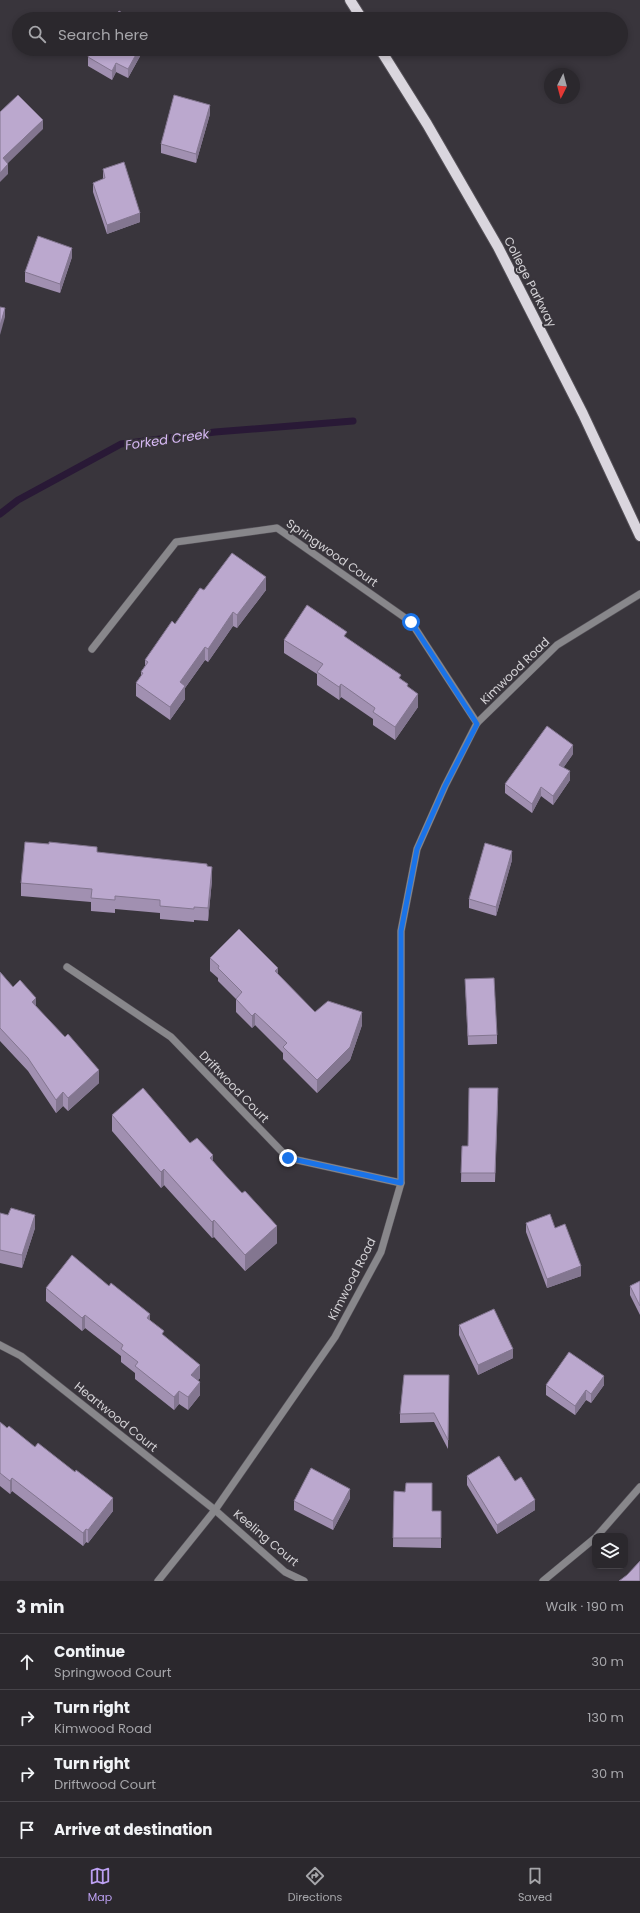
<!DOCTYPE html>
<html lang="en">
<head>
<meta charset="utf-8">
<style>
  :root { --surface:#2b282d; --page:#333035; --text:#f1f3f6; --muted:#a6a6aa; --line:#474449; --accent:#bca0f2 }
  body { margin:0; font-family:Poppins,sans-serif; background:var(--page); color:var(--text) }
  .controls { position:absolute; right:12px; bottom:12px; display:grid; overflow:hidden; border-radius:8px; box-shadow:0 2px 6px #0003 }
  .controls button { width:36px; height:36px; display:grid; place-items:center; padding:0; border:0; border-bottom:1px solid var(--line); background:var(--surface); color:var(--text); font:20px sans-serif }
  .compass { position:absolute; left:544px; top:68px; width:36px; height:36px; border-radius:50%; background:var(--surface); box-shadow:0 2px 6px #0003; rotate:186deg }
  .stop { position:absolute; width:12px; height:12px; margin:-9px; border:3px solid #1a73e8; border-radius:50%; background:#fff }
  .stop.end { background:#1a73e8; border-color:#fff; box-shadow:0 1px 4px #0008 }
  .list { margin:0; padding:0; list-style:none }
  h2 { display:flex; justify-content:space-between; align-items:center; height:52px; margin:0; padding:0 16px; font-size:17px }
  h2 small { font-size:13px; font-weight:400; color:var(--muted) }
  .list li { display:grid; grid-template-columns:26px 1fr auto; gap:12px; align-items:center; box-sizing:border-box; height:56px; padding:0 16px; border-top:1px solid var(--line) }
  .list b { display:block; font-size:15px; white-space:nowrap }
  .list p { margin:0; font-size:13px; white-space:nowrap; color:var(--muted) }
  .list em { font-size:13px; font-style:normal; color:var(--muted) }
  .icon { flex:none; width:22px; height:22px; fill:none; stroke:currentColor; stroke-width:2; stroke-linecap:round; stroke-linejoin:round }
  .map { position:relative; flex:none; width:640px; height:1581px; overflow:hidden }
  .search { position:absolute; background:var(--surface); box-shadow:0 2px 6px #0003; left:12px; right:12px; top:12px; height:44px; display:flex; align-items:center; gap:10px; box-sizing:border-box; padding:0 14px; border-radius:22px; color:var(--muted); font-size:15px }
  .sheet { height:276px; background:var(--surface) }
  nav { display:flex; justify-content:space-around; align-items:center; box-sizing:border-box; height:56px; border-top:1px solid var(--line); background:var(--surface); font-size:11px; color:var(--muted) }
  nav a { display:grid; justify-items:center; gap:2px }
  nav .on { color:var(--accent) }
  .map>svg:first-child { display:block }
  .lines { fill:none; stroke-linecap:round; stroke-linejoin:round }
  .stream { stroke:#291936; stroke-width:7 }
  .minor-casing { stroke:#555158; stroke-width:8 }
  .major-casing { stroke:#555158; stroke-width:12 }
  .minor { stroke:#88878b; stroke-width:7 }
  .major { stroke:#dad6de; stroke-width:10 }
  .wall { fill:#a190b1 }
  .shaded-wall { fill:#837690 }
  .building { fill:#bba8ce; stroke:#837690 }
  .route { stroke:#1a73e8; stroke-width:5 }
  .labels { text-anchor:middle; stroke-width:4; stroke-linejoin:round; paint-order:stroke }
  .street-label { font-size:12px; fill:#d4d2d6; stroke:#39353c }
  .water-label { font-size:13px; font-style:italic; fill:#d7b9f4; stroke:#39353c }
</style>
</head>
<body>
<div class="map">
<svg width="640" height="1581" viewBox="0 0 640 1581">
  <rect width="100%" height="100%" fill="#39353c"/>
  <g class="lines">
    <path class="stream" d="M0,514L18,500L121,444L215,432L353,421"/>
    <g class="minor-casing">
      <g id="minor">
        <path d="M92,649L176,542L277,528L411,622L477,723"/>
        <path d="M67,967L171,1037L288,1158L401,1183"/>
        <path d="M0,1345L21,1356L215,1510L285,1572L304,1581"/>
        <path d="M597,1536L640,1487"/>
        <path d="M158,1581L215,1510L335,1337L381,1252L401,1183V931L417,849L445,786L477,723L557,645L640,594"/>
        <path d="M543,1581L595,1538"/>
      </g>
    </g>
    <g class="major-casing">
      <g id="major">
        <path d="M350,0L362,19"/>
        <path d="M380,49L427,124L498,247L583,414L640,536"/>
      </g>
    </g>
    <use href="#minor" class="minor"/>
    <use href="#major" class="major"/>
  </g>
  <g class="wall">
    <path d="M92,49H144L128,78L116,72L112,80L88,66V57Z"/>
    <path d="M210,114L196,163L161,153V144Z"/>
    <path d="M103,169L140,222L107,234L93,192V183L103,179Z"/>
    <path d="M72,257L60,293L25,282V272Z"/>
    <path d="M204,590H266L237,628L233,626L208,662L205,660L185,688V699L170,720L136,696V683L141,676V672L145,666V660Z"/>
    <path d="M347,638L401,679L408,687L418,707L395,740L373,725V719L341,697L339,700L317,685V674L284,653V640Z"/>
    <path d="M573,754L563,768L570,780L553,805L541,796L532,813L505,793V784Z"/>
    <path d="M97,852L207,866L212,880L208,921L194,920V922L160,919V913L115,909V913L91,911V902L21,896V883Z"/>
    <path d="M512,860L496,916L469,908V899Z"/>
    <path d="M210,958L278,975L315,1012L362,1025L350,1060L317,1093L283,1059V1053L255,1025L252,1028L236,1012V999L218,981V978L210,971Z"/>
    <path d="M0,972L13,987L36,1006L99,1083L68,1111L63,1106L56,1113L28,1071L0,1041Z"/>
    <path d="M465,979L497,1035V1044L468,1045Z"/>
    <path d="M498,1098L495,1182H461L462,1146H468Z"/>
    <path d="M112,1115L190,1143L213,1161L277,1243L245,1271L214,1237L212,1238L164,1185L161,1188L112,1131Z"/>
    <path d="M0,1213L35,1228L22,1268L0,1263Z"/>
    <path d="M526,1223L555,1228L581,1276L547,1288L526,1232Z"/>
    <path d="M640,1281V1315L630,1295V1286Z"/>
    <path d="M46,1288L150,1320L200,1378L198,1380L200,1395L188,1410L179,1404L174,1410L135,1379V1373L121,1362V1356L85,1328L82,1331L46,1301Z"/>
    <path d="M459,1325L513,1358L478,1375L459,1335Z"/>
    <path d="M449,1375L448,1449L434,1422L400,1423V1414Z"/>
    <path d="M546,1385H604L591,1403L586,1400L575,1415L546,1395Z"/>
    <path d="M0,1422L113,1511L88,1543L86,1542L83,1546L12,1491L10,1494L0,1486Z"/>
    <path d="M467,1476L515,1481L535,1510L497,1534L467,1485Z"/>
    <path d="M394,1491L432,1511H441V1548L393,1547Z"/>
    <path d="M350,1498L333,1530L294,1510V1501Z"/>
  </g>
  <g class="shaded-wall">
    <path d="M139,49H144L128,78V69Z"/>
    <path d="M116,63V72L112,80V71Z"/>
    <path d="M210,105V114L196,163V154Z"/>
    <path d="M43,120V129L3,168V158Z"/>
    <path d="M8,164V174L0,182V173Z"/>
    <path d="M140,213V222L107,234V225Z"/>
    <path d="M72,248V257L60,293V284Z"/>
    <path d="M5,308V317L0,335V326Z"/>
    <path d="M266,577V590L237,628V615Z"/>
    <path d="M233,612V626L208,662V649Z"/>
    <path d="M205,647V660L185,688V699L170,720V707L180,682Z"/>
    <path d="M341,684V697L339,700V687Z"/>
    <path d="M418,694V707L395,740V727Z"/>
    <path d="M573,745V754L559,774V765Z"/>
    <path d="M570,771V780L553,805V796Z"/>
    <path d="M541,787V796L532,813V804Z"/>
    <path d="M512,851V860L496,916V907Z"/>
    <path d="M212,867V880L208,921V908Z"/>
    <path d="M278,968V981L275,971Z"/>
    <path d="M36,998V1011L32,1002Z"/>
    <path d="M362,1012V1025L350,1060L317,1093V1080Z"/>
    <path d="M255,1013V1025L252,1028V1016Z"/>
    <path d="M99,1070V1083L68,1111V1098Z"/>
    <path d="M63,1092V1106L56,1113V1100Z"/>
    <path d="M213,1155V1171L210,1158Z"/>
    <path d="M164,1169V1185L161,1188V1172Z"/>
    <path d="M35,1215V1228L22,1268V1255Z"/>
    <path d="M214,1220V1237L212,1238V1222Z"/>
    <path d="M277,1226V1243L245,1271V1255Z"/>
    <path d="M581,1266V1276L547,1288V1279Z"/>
    <path d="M150,1314V1327L147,1318Z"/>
    <path d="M85,1315V1328L82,1331V1318Z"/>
    <path d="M513,1349V1358L478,1375V1365Z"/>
    <path d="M200,1365V1378L191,1388V1375Z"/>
    <path d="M604,1376V1385L591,1403V1394Z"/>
    <path d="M200,1382V1395L188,1410V1397Z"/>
    <path d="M586,1390V1400L575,1415V1406Z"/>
    <path d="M179,1391V1404L174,1410V1397Z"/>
    <path d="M12,1478V1491L10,1494V1481Z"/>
    <path d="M350,1489V1498L333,1530V1521Z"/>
    <path d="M113,1498V1511L88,1543V1530Z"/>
    <path d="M535,1500V1510L497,1534V1525Z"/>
    <path d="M86,1529V1542L83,1546V1533Z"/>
  </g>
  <g class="building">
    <path d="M119,11L132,19H115Z"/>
    <path d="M92,49H139L128,69L116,63L112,71L88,57Z"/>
    <path d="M18,95L43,120L3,158L8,164L0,173V112Z"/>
    <path d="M174,95L210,105L196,154L161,144Z"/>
    <path d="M124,162L140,213L107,225L93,183L105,178L103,169Z"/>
    <path d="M38,236L72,248L60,284L25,272Z"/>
    <path d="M0,307L5,308L0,326Z"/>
    <path d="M232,553L266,577L237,615L233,612L208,649L205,647L180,682L185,686L170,707L136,683L143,673L141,672L148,662L145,660L172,621L175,624L200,588L204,590Z"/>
    <path d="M307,605L347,632L344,636L401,675L399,678L408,684L407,686L418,694L395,727L373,712L375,708L341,684L339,687L317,672L323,664L284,640Z"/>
    <path d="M547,726L573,745L559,765L570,771L553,796L541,787L532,804L505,784Z"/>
    <path d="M25,842L49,844V842L97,847V852L207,864V866L212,867L208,908L194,907V909L160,906V900L115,896V900L91,898L92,889L21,883Z"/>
    <path d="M485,843L512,851L496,907L469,899Z"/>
    <path d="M239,929L278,968L275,971L315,1012L328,1001L362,1012L350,1047L317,1080L283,1047L287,1043L255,1013L252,1016L236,999L242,992L218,968L219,966L210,958Z"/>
    <path d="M0,972L13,987L20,980L36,998L32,1002L65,1037L68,1034L99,1070L68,1098L63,1092L56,1100L28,1058L0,1028Z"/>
    <path d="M494,978L497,1035L468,1036L465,979Z"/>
    <path d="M143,1088L190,1143L197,1138L213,1155L210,1158L228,1178L242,1193L245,1191L277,1226L245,1255L214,1220L212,1222L164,1169L161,1172L112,1115Z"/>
    <path d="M469,1088H498L495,1173H461L462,1146H468Z"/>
    <path d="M11,1208L35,1215L22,1255L0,1250V1213L8,1215Z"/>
    <path d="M550,1214L555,1228L565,1224L581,1266L547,1279L526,1223Z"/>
    <path d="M72,1255L109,1286L111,1283L150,1314L147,1318L164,1331L162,1334L200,1365L191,1375L200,1382L188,1397L179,1391L174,1397L135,1366L138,1362L121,1349L123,1345L85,1315L82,1318L46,1288Z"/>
    <path d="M640,1281V1306L630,1286Z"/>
    <path d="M494,1309L513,1349L478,1365L459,1325Z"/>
    <path d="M569,1352L604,1376L591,1394L586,1390L575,1406L546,1385Z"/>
    <path d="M404,1375H449L448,1440L434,1413L400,1414Z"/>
    <path d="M0,1422L7,1428L9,1426L35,1447L38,1443L75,1472L76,1470L113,1498L88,1530L86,1529L83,1533L12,1478L10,1481L0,1473Z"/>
    <path d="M499,1456L515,1481L521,1477L535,1500L497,1525L467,1476Z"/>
    <path d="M311,1468L350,1489L333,1521L294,1501Z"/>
    <path d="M406,1483H432V1511H441V1538H393L394,1491L405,1492Z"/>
    <path d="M640,1561V1581H619L627,1575Z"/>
  </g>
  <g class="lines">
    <path class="route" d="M288,1158L401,1183V931L417,849L445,786L477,724L411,622"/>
  </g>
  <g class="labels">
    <g class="street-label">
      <text transform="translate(530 282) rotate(63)" y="4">College Parkway</text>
      <text transform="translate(332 553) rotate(35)" y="4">Springwood Court</text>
      <text transform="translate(515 671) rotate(-44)" y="4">Kimwood Road</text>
      <text transform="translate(234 1087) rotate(46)" y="4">Driftwood Court</text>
      <text transform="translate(352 1279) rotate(-63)" y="4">Kimwood Road</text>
      <text transform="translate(116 1417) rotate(39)" y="4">Heartwood Court</text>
      <text transform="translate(266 1538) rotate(40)" y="4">Keeling Court</text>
    </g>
    <g class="water-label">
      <text transform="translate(167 439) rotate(-8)" y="5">Forked Creek</text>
    </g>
  </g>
</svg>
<div class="controls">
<button><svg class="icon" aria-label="layers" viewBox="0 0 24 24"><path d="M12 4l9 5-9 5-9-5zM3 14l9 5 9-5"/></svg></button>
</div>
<svg class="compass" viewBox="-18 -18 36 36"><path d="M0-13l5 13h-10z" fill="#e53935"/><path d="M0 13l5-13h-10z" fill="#a6a6aa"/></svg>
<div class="stop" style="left:411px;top:622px"></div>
<div class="stop end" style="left:288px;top:1158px"></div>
<div class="search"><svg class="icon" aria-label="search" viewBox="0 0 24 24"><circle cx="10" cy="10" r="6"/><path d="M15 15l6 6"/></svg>Search here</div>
</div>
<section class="sheet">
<h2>3 min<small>Walk · 190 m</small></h2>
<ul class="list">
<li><svg class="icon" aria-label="ahead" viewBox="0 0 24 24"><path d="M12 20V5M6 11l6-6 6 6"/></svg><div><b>Continue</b><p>Springwood Court</p></div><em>30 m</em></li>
<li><svg class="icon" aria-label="right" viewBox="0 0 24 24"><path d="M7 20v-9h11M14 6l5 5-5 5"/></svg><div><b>Turn right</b><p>Kimwood Road</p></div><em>130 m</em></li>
<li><svg class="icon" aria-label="right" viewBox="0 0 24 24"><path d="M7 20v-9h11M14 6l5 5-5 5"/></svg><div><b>Turn right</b><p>Driftwood Court</p></div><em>30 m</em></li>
<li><svg class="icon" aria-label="arrive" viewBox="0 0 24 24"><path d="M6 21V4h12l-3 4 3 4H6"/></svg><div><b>Arrive at destination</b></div></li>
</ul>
</section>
<nav>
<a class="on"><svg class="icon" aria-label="map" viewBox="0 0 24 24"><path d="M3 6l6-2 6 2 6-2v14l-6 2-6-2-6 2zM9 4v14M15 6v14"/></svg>Map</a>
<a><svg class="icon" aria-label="directions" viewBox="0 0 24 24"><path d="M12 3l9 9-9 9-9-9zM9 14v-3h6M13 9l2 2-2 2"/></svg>Directions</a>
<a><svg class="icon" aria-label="saved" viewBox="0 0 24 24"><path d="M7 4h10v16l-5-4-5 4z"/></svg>Saved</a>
</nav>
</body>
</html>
